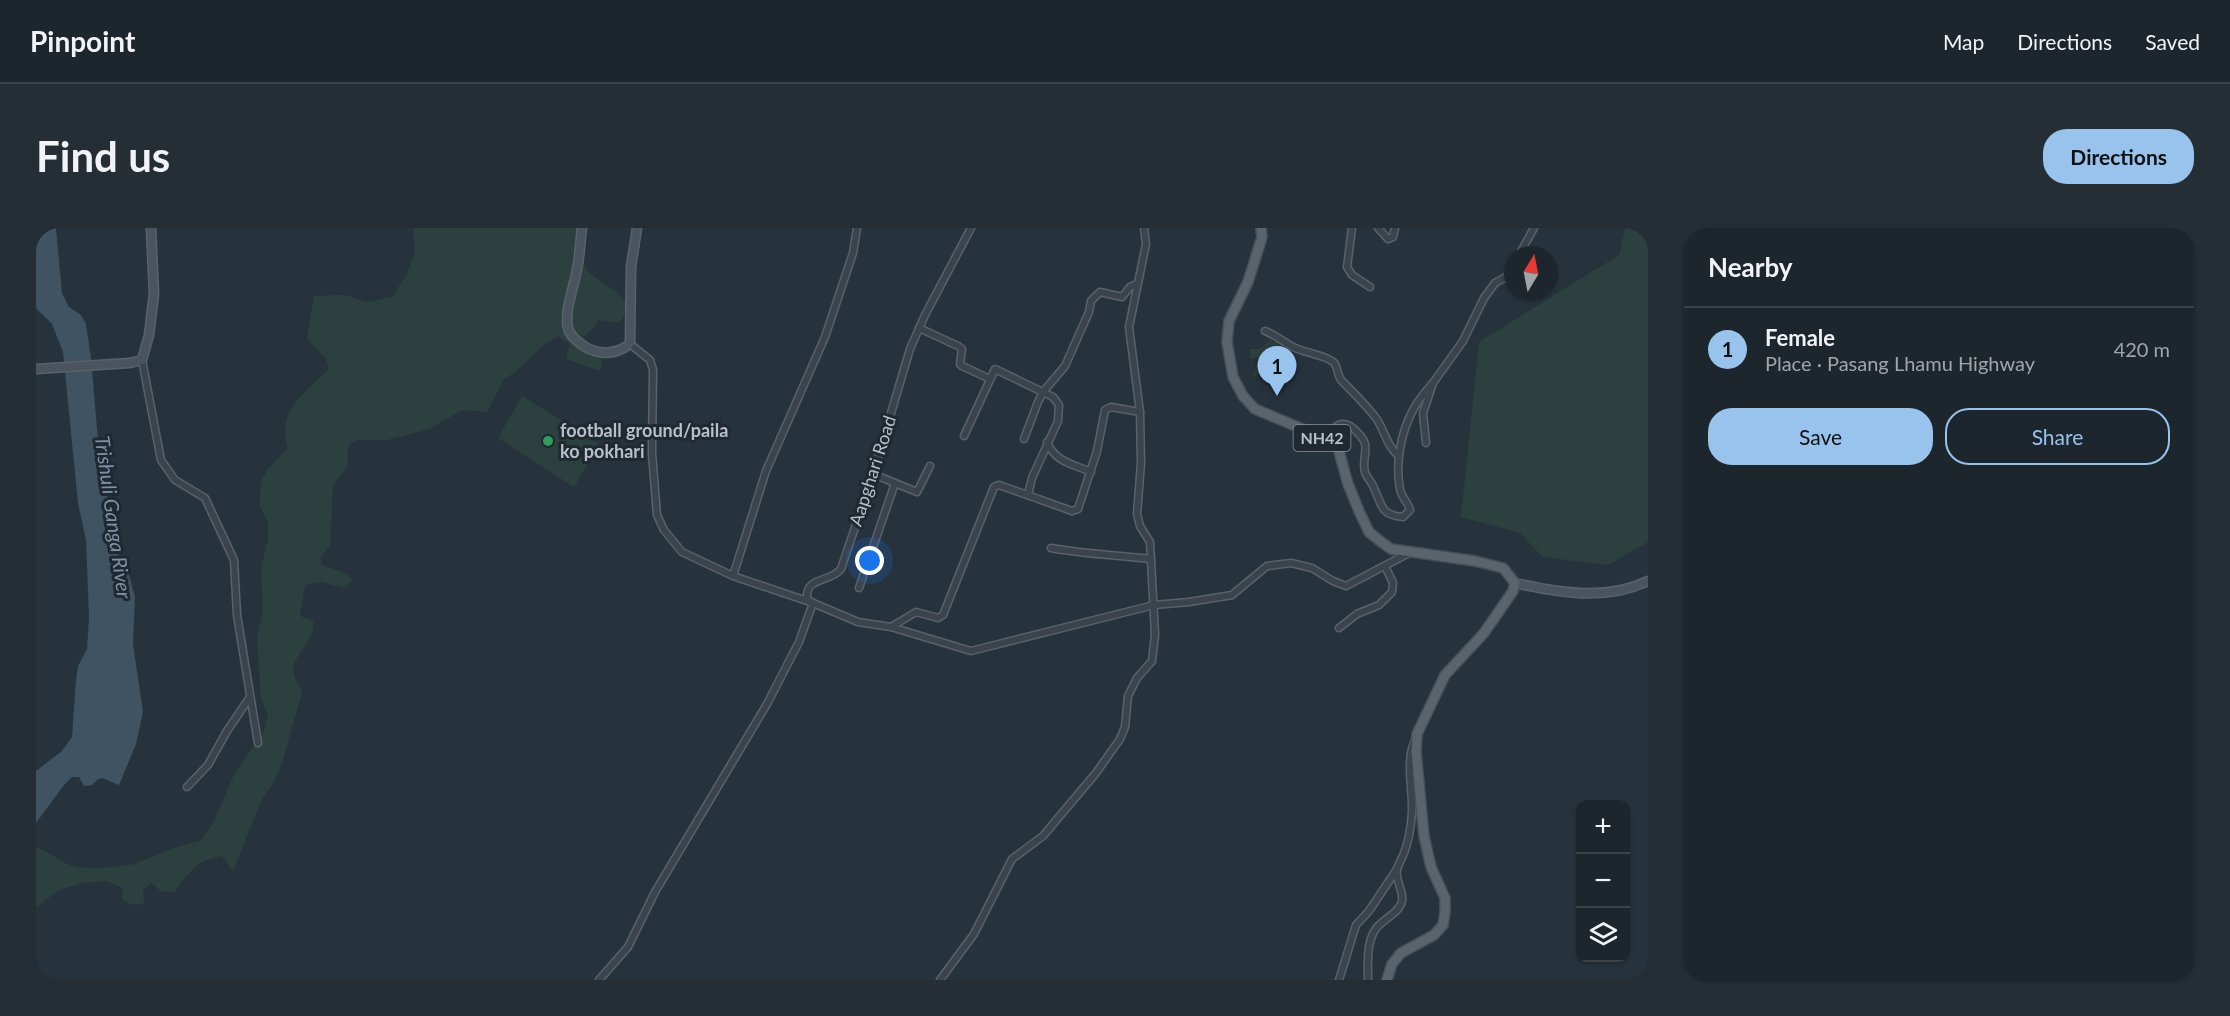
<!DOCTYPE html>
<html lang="en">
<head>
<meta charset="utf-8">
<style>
  :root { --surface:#1d262d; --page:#252e35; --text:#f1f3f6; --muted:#a0a5aa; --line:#3b4349; --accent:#97c3ed }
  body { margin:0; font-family:Lato,sans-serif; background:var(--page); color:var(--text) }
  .controls { position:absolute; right:18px; bottom:18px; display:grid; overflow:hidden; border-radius:12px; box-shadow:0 2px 4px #0004 }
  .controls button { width:54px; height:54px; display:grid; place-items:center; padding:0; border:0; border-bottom:2px solid var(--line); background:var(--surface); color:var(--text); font:30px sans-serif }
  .compass { position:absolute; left:1468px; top:18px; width:54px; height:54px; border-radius:50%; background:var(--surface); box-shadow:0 2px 4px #0004; rotate:10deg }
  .you { position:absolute; left:834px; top:333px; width:21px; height:21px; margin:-15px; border:4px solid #fff; border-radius:50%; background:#1a73e8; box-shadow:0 0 0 9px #1a73e833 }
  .badge { display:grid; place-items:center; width:39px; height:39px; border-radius:50%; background:var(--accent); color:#111; font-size:20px; font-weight:700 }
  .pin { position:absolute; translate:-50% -50px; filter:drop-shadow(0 2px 3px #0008) }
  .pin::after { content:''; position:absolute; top:32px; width:21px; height:18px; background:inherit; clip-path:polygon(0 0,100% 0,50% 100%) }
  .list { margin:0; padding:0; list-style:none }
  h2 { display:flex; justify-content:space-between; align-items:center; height:78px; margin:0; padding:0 24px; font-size:26px }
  h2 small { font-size:20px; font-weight:400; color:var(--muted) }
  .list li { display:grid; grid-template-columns:39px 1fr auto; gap:18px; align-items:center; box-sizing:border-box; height:84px; padding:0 24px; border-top:2px solid var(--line) }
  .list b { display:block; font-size:22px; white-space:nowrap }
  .list p { margin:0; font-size:20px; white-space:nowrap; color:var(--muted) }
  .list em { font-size:20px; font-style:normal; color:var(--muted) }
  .actions { display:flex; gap:12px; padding:18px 24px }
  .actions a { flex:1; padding:14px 0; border:2px solid var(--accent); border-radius:24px; text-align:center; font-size:21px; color:var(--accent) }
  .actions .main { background:var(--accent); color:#111 }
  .icon { flex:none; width:33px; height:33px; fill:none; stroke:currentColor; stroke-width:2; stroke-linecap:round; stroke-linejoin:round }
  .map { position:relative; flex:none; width:1612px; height:752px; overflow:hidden; border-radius:24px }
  header { display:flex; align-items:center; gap:36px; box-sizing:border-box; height:84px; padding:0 30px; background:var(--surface); border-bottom:2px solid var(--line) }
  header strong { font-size:28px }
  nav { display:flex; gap:33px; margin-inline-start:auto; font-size:21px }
  .intro { display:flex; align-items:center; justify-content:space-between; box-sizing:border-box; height:144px; padding:0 36px }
  h1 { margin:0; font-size:42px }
  .button { padding:15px 27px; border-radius:24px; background:var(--accent); color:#111; font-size:21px; font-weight:700 }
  main { display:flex; gap:36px; padding:0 36px }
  aside { flex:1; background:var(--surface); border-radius:24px; box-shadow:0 2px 4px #0004 }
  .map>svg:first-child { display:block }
  .green { fill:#2c413f }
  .water { fill:#3f5363 }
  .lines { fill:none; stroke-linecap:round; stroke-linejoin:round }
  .street-casing { stroke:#59626b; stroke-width:9 }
  .secondary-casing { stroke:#59626b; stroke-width:11 }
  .primary-casing { stroke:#475059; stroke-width:12 }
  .street { stroke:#3b444d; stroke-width:6 }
  .secondary { stroke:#49545f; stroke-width:8 }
  .primary { stroke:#59646c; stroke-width:9 }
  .leisure-dot { fill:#2e9e5b; stroke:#202932; stroke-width:2 }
  .labels { text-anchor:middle; stroke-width:6; stroke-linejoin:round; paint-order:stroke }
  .shield { fill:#202932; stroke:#8a929b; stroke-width:1.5 }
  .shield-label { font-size:16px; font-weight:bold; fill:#b7bfc8 }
  .poi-label { font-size:18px; font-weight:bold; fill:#b7bfc8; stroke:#202932; text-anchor:start }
  .street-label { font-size:18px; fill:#b7bfc8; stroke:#202932 }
  .water-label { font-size:20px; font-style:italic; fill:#7b94a8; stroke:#202932 }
</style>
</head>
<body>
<header>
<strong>Pinpoint</strong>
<nav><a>Map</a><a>Directions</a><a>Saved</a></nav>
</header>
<div class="intro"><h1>Find us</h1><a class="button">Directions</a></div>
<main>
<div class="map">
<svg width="1612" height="752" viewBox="0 0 1612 752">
  <rect width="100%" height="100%" fill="#27333c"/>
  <g class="green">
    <path d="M377,0H554L548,4C547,11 543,21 545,28C549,53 576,53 590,75L588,88L583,95L562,92L558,100L547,109L567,128L564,143L530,131L534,116L522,108L508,117L479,144L468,151L451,184L426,182L394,201L351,212H321L313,216L311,227L312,237L297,257L294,317L285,329L286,337L312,346L316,353L309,360L286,354L269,357L264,388L277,393C280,417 253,427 258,446C259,452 264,458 266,464L246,535L239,552L225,573L197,643L186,628C158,632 154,645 138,665L125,663L115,655L107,662L108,676L97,677L86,671L87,660L70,653L47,655L23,662L0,679V619C15,624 26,637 42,639C54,641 87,639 98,636C123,627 137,618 164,613L177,596L198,547L228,503L232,488L225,470L221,410L227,383L225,340L232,312V295L224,278L225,253L232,241L252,220C240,183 269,165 293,141L290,131L271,110L278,68L309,67L330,74L356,69L370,48L379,24Z"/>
    <path d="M1589,0H1612V314L1572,337L1507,329L1484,305L1425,289L1443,114L1583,27Z"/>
    <path d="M1235,111L1237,115L1243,113L1244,117L1248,116C1252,124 1246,129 1241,135V146L1226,142L1216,151L1222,132L1220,130H1214V121H1224Z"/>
    <path d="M486,168L563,216L538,259L462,210Z"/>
  </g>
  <path class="water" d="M0,0H20L26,65L33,79L45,87L50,96L55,130L63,224L71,265V297L77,318L92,344L99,369L97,416L107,484L100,516L83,557L66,550L62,551L56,557L48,558L43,549H36L28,557L0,595V543L26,523L36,509L40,452L42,438L51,421L53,389L50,312L42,275L27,124L16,96L0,80Z"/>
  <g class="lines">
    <g class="street-casing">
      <g id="street">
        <path d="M935,0L889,87L874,121L837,246L805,341C794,355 769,348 771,371L777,375L822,394L855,399L935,423L1118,377L1153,374L1196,367L1231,338L1255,335L1276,340L1297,353L1310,358L1373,325"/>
        <path d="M1316,0L1311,39L1316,47L1334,59"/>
        <path d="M1342,0L1352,11L1357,9L1359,0"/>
        <path d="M1483,27L1498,0"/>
        <path d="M883,100L922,118L926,121L924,136L926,138L954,151"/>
        <path d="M1229,103C1240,107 1247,114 1257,119C1269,125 1285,126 1296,133C1303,137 1300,147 1306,153C1317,164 1330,177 1340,190C1349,203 1351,219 1363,228"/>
        <path d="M106,132L125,232L139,252L169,270L198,332L201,387L222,515"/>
        <path d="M928,208L959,141L1017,169L1023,177L1022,193L996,250L992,267"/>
        <path d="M988,211L1002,174L1007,164L1029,138L1053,84L1055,73L1064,64L1086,69L1094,59L1101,56"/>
        <path d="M1290,212C1298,197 1307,189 1321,204C1324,207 1328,212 1329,216C1331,225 1326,235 1329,244C1330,249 1336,254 1338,260C1346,278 1345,287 1367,289L1374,282C1372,274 1365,269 1364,261C1359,236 1365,204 1377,182C1382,172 1390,163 1397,155"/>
        <path d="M1011,214C1019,234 1037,236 1055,244"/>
        <path d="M1390,215L1387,185L1397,155L1427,113L1448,70L1459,55L1470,49L1477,37"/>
        <path d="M837,246L881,264L894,238"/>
        <path d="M1015,320C1048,326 1081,327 1115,331"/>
        <path d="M697,348L730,243L789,109L817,25L821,0"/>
        <path d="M823,360L859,255"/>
        <path d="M855,399L880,384L902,390L907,387L958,259L963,257L1036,283L1042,281L1061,223L1069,182L1075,179L1104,184"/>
        <path d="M1303,400L1321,386L1343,377L1356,364L1357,355L1349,338"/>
        <path d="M151,559L172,537L191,503L214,469"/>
        <path d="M563,752L592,719L619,664L731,476L763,414L777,375L697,348L646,324L628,302L621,287L616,225L617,142L614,132L594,116"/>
        <path d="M904,752L938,706L976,631L1007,608L1060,545L1084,511L1089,499L1092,468L1101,450L1116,433L1119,407L1114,314L1104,298L1101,286L1105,235L1104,184L1093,99L1110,16L1108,0"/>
        <path d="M1303,752L1320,697L1333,683L1361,641"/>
        <path d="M1332,752C1332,737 1330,716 1339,702C1345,692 1364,685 1366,673C1368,663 1359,653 1361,642C1362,636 1366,631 1368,625C1373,613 1375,597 1376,585C1377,560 1369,535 1379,512"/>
      </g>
    </g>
    <g class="secondary-casing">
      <g id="secondary">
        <path d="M546,0C544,14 544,28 541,41C538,60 528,82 532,100C534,110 550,121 559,123C572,127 583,124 594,116L595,39L601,0"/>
        <path d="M0,141L94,135L106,132L113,107L118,66L115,0"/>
        <path d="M1479,355C1523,365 1570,373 1612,353"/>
      </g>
    </g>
    <g class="primary-casing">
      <path id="primary" d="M1225,0L1226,9L1212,54L1193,93L1191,114L1197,149L1207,168L1219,181L1276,205L1302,220L1312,256L1323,283L1333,304L1344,313L1355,321L1439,333L1467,340L1479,355L1477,363L1448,405L1409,447L1381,506L1380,524L1388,608L1395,639L1409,670V684L1407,697L1398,707L1365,725L1356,736L1351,752"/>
    </g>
    <use href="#street" class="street"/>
    <use href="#secondary" class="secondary"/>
    <use href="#primary" class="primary"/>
  </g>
  <circle class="leisure-dot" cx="512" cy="213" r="6"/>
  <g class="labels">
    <rect class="shield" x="1257.5" y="197" width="57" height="26" rx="4.5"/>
    <g class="shield-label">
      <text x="1286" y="216">NH42</text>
    </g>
    <g class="poi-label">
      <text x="524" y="209">football ground/paila<tspan x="524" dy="21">ko pokhari</tspan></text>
    </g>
    <g class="street-label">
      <text transform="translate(837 243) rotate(-72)" y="6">Aapghari Road</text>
    </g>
    <g class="water-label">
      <text transform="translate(77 289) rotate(82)" y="7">Trishuli Ganga River</text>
    </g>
  </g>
</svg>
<div class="controls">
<button>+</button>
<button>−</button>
<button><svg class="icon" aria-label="layers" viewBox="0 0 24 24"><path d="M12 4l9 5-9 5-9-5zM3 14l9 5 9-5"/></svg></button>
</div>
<svg class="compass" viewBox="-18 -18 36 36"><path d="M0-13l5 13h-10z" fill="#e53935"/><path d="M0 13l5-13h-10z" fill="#a0a5aa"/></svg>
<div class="you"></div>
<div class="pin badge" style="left:1241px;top:168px">1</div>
</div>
<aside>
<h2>Nearby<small></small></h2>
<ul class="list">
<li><span class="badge">1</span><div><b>Female</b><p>Place · Pasang Lhamu Highway</p></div><em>420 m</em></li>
</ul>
<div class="actions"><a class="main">Save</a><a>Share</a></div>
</aside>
</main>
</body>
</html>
